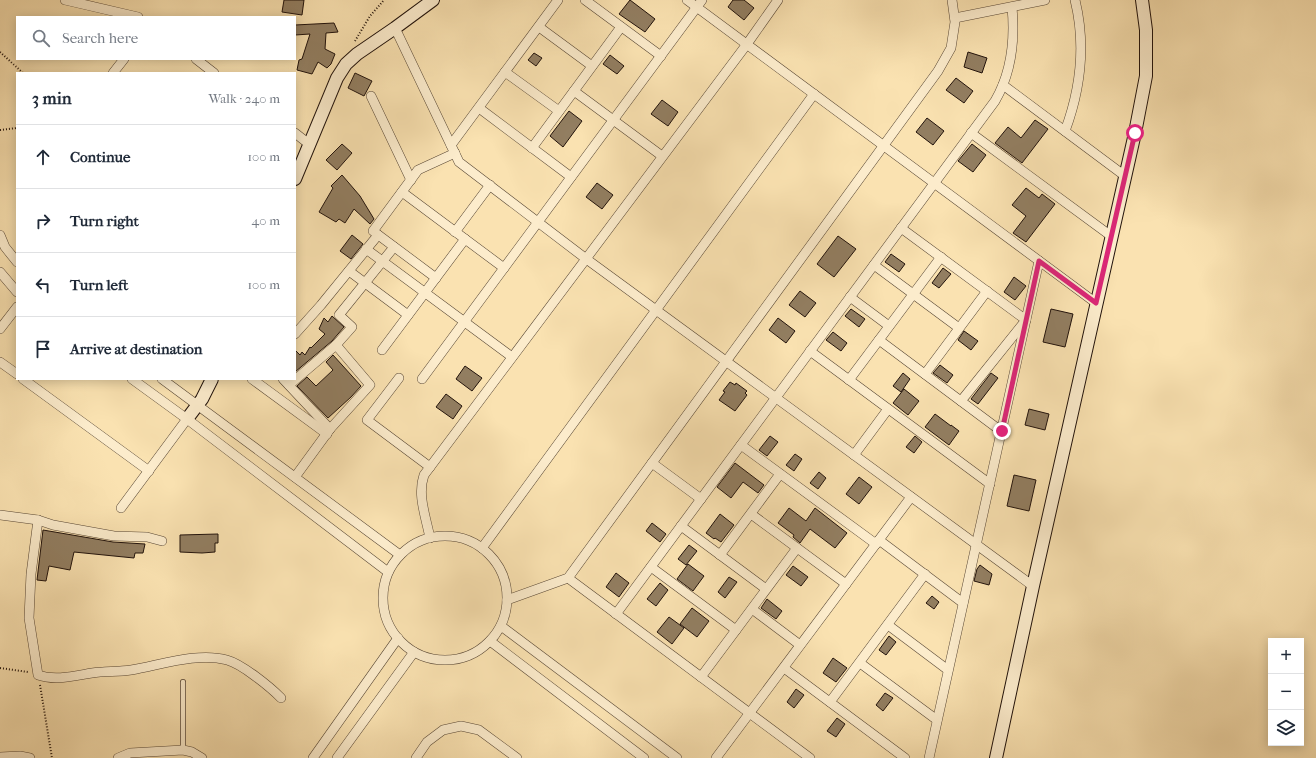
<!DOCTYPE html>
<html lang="en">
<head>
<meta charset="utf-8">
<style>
  :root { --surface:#fff; --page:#f6f6f7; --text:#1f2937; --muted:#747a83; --line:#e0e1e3 }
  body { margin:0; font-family:"IM FELL French Canon",serif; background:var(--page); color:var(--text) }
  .controls { position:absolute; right:12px; bottom:12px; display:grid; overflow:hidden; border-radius:0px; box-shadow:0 2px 10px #0003 }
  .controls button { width:36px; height:36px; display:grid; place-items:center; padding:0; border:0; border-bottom:1px solid var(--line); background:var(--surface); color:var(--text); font:20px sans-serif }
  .stop { position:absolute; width:12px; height:12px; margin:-9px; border:3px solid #db2777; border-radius:50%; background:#fff }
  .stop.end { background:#db2777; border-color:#fff; box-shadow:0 1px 4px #0008 }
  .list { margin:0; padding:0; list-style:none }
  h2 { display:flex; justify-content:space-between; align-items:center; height:52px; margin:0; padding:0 16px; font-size:17px }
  h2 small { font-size:13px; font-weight:400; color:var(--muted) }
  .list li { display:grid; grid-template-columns:26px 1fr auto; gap:12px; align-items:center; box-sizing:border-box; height:64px; padding:0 16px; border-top:1px solid var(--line) }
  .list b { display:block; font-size:15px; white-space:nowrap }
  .list em { font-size:13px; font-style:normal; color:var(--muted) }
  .icon { flex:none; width:22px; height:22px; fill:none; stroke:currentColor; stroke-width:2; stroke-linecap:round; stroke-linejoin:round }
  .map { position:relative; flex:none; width:1316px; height:758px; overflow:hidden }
  .search { position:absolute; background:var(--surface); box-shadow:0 2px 10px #0003; left:16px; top:16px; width:280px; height:44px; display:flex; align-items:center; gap:10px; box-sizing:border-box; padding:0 14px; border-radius:0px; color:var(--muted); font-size:15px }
  .panel { position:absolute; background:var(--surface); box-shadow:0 2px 10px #0003; left:16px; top:72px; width:280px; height:308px; border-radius:0px }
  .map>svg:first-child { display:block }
  .building { fill:#927e61; stroke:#21120b }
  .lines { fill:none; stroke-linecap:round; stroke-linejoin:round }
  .lane-casing { stroke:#574634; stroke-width:6 }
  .street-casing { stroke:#574634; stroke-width:10 }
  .secondary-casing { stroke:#21120b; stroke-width:14 }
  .path { stroke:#21120b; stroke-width:2; stroke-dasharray:1 2; stroke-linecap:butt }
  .lane { stroke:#fceccc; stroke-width:4.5 }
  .street { stroke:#fceccc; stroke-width:9 }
  .secondary { stroke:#fceccc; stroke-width:12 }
  .route { stroke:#db2777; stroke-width:5 }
</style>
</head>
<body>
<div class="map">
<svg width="1316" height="758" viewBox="0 0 1316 758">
  <rect width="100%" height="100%" fill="#fae2b1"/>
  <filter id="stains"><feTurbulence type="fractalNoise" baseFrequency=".005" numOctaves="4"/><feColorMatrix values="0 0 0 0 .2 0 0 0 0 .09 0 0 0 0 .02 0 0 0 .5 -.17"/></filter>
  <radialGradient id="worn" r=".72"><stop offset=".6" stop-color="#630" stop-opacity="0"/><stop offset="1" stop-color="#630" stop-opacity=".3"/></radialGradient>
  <g class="building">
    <path d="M284,0H304L302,15L282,12Z"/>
    <path d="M630,0L655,19L645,32L619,14Z"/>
    <path d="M733,0H744L754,8L744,20L728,7Z"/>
    <path d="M334,23L338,32L326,33L325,49L335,54L331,64L327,68L318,62L312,74L297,70L299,60L302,59L310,34L295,35V25Z"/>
    <path d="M968,52L987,58L982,73L964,67Z"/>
    <path d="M534,53L542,58L536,66L528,60Z"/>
    <path d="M610,55L624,66L617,74L603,64Z"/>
    <path d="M355,73L372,81L364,96L348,88Z"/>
    <path d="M956,78L973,91L964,103L946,90Z"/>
    <path d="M662,100L678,112L668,126L651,114Z"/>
    <path d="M569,111L582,121L563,147L550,136Z"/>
    <path d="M927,118L944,131L933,145L916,132Z"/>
    <path d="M1035,120L1048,129L1022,163L995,143L1008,127L1021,138Z"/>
    <path d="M342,144L352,153L337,170L326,160Z"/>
    <path d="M972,144L986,155L973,172L958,161Z"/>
    <path d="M342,175L360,196L374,219L370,224L354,209L345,223L339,219L336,222L319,212L333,188L331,186Z"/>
    <path d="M597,183L613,195L602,209L586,197Z"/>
    <path d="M1026,188L1039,198L1042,194L1055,204L1026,242L1013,233L1026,216L1012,205Z"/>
    <path d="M352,235L363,244L351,259L340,251Z"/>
    <path d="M838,236L856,249L834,277L817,264Z"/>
    <path d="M891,254L905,264L899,272L885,262Z"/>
    <path d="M943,268L951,274L939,288L932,283Z"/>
    <path d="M1014,277L1026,286L1015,300L1004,292Z"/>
    <path d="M800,291L816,303L805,317L789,305Z"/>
    <path d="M851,309L865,319L859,327L845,316Z"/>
    <path d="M1051,309L1073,314L1065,347L1043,342Z"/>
    <path d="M332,316L344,327L332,341L295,372V350L300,355L302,352L305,355L310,347L311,348L325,334L319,329L324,318L328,322Z"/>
    <path d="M778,318L795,331L786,343L769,330Z"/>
    <path d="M964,331L978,341L971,350L958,340Z"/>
    <path d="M833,332L847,343L841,351L826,340Z"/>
    <path d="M333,355L361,386L351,397L328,418L297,386L307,377L316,386L333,370L326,362Z"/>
    <path d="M940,365L953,375L947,383L933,373Z"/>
    <path d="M465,366L482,378L472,391L456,379Z"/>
    <path d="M903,373L910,379L901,392L893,386Z"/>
    <path d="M991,373L998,378L978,404L971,399Z"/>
    <path d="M730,382L735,385L736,383L747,391L745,393L747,395L735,411L719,400L725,392L723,391Z"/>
    <path d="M904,389L919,401L908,415L893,403Z"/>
    <path d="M446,394L462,406L453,419L436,407Z"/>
    <path d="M1029,409L1049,414L1045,430L1025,425Z"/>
    <path d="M935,414L951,426V425L959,431L949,445L925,427Z"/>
    <path d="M770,436L778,442L767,456L759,450Z"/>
    <path d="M915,436L922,442L914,453L906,447Z"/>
    <path d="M795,454L802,459L794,471L786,465Z"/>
    <path d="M735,463L764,485L758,493L743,482L731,498L717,487Z"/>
    <path d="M819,472L826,478L818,489L810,483Z"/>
    <path d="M1014,475L1036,480L1029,511L1007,506Z"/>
    <path d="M859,477L872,487L859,504L846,494Z"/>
    <path d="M789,508L806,521L815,508L847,533L835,548L810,529L800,543L793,537L794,535L778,523Z"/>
    <path d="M720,514L734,525L721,542L715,538L714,539L706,533Z"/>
    <path d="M652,523L666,534L660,542L646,531Z"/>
    <path d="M43,530L113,542L145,544L143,553H135L134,558L74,552L70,570L49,566L46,581L37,580Z"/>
    <path d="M218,534V543H215V552L202,553L180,552V535Z"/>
    <path d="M689,545L697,551L686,565L678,559Z"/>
    <path d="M688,564L704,576L693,591L677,579Z"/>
    <path d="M980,565L992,574L989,585L974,581L977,569Z"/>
    <path d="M793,566L808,577L801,586L786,575Z"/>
    <path d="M616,573L629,583L619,597L606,587Z"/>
    <path d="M729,577L737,582L725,598L718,592Z"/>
    <path d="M660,583L668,590L656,606L647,599Z"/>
    <path d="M932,596L939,602L934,609L926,603Z"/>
    <path d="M767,599L782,611L776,619L761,608Z"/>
    <path d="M692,608L709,621L697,637L680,624Z"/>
    <path d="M669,617L684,628L672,644L657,632Z"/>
    <path d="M889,636L896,642L886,655L879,650Z"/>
    <path d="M833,658L847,668L836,682L823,673Z"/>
    <path d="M796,689L804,695L794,708L787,702Z"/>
    <path d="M885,693L893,698L883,711L876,705Z"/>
    <path d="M837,718L845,724L836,737L827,731Z"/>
  </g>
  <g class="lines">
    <g class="lane-casing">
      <path id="lane" d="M183,750V682"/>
    </g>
    <g class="street-casing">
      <g id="street">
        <path d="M65,0L138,17"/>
        <path d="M585,0L661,56"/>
        <path d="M687,0L1096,303"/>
        <path d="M955,18L1045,0"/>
        <path d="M539,27L592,66"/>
        <path d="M395,28L459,162L585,258L1033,586"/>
        <path d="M196,59L214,73"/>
        <path d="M505,72L559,111"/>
        <path d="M113,73L124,59"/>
        <path d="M1003,85L1125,176"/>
        <path d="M574,91L662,156"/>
        <path d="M371,96L411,180"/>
        <path d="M479,108L571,177"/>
        <path d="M1065,131C1081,88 1086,45 1075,0"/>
        <path d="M295,133L309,144"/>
        <path d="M971,133L1111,236"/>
        <path d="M451,145L558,0"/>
        <path d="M532,148L621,27"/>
        <path d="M402,192L504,268"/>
        <path d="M901,228L1026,320L961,401"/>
        <path d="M455,232L490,185"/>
        <path d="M0,235L5,247L17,262"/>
        <path d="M366,249L512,357"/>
        <path d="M874,265L959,328"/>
        <path d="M349,271L408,315"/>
        <path d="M0,272L17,292"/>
        <path d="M436,278L373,231L418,170L455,153"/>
        <path d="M850,297L889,326"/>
        <path d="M0,329L17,307"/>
        <path d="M295,334L321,305L378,235"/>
        <path d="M879,340L1001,431"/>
        <path d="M382,350L465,239"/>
        <path d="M810,351L990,484"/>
        <path d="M0,362L17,374"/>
        <path d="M925,374L987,291"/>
        <path d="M399,378L367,420L430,467"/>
        <path d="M23,379L149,471"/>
        <path d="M132,379L187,419L388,572"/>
        <path d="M162,379L400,555"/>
        <path d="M252,379L327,434"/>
        <path d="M283,379L330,429"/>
        <path d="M422,379L702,0"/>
        <path d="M849,380L941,257"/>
        <path d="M289,385L336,345L352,327L339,315L394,247"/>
        <path d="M741,445L876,544"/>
        <path d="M854,455L888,409"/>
        <path d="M652,463L701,499"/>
        <path d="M295,477L330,429L370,385L336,345"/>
        <path d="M121,508L187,419"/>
        <path d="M751,514L846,584"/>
        <path d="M0,515L38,520L53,525L114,536L147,537L162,541"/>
        <path d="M38,520L31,574L29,618L38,675C55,681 74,676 92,673C105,671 118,672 131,670C161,665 197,652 227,660C242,664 270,687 281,698"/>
        <path d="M681,526L766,589"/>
        <circle cx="445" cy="598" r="62"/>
        <path d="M430,538C426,517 417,495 424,475L747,44L778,0"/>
        <path d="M879,540L963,603"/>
        <path d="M482,548L814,94"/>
        <path d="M720,555L780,474"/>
        <path d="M651,567L736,630"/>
        <path d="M568,578L810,758"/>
        <path d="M507,600L568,578L938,71L951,48L955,22L952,0"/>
        <path d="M752,609L800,645"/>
        <path d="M616,614L995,101C1012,72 1015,39 1012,7"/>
        <path d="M888,625L948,670"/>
        <path d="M501,626L677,758"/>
        <path d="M490,641L644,758"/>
        <path d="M860,663L937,720"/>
        <path d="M784,668L905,758"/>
        <path d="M701,677L797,548"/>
        <path d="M830,702L925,574"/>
        <path d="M0,757L20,756L30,758"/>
        <path d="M118,758L130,753L183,750L192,752L202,758"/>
        <path d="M313,758L398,638"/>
        <path d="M337,758L414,652"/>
        <path d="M416,758L427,742L443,730L461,726L479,730L517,758"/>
        <path d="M716,758L911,497"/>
        <path d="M929,758L1039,261"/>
      </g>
    </g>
    <g class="secondary-casing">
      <g id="secondary">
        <path d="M295,179L337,78L346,64L357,54L395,28L433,0"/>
        <path d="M187,419L202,399L212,379"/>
        <path d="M996,758L1033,586L1135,133L1146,76V30L1142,0"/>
      </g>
    </g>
    <g class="path">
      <path d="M355,41L370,16L384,0"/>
      <path d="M0,52L23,73"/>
      <path d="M0,130L17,128"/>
      <path d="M0,668L28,672"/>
      <path d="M40,685L52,758"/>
    </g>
    <use href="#lane" class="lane"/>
    <use href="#street" class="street"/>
    <use href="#secondary" class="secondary"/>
  </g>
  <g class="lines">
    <path class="route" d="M1002,431L1039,261L1096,303L1135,133"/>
  </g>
  <rect width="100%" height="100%" filter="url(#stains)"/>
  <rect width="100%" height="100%" fill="url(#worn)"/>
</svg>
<div class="controls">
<button>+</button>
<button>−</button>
<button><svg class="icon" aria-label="layers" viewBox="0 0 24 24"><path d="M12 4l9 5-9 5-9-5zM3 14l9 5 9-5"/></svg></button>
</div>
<div class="stop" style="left:1135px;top:133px"></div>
<div class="stop end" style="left:1002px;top:431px"></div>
<div class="search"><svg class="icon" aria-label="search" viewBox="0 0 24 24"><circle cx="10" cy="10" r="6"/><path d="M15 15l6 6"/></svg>Search here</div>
<section class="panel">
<h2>3 min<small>Walk · 240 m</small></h2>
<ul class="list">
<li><svg class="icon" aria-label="ahead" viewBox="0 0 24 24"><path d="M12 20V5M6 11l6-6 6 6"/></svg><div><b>Continue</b></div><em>100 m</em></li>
<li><svg class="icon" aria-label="right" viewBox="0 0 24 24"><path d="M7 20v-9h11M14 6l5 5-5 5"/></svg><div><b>Turn right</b></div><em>40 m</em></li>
<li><svg class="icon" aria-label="left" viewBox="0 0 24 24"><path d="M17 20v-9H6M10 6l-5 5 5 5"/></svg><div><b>Turn left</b></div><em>100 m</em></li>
<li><svg class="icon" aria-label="arrive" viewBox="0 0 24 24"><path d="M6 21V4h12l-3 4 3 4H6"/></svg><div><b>Arrive at destination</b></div></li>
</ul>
</section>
</div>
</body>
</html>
